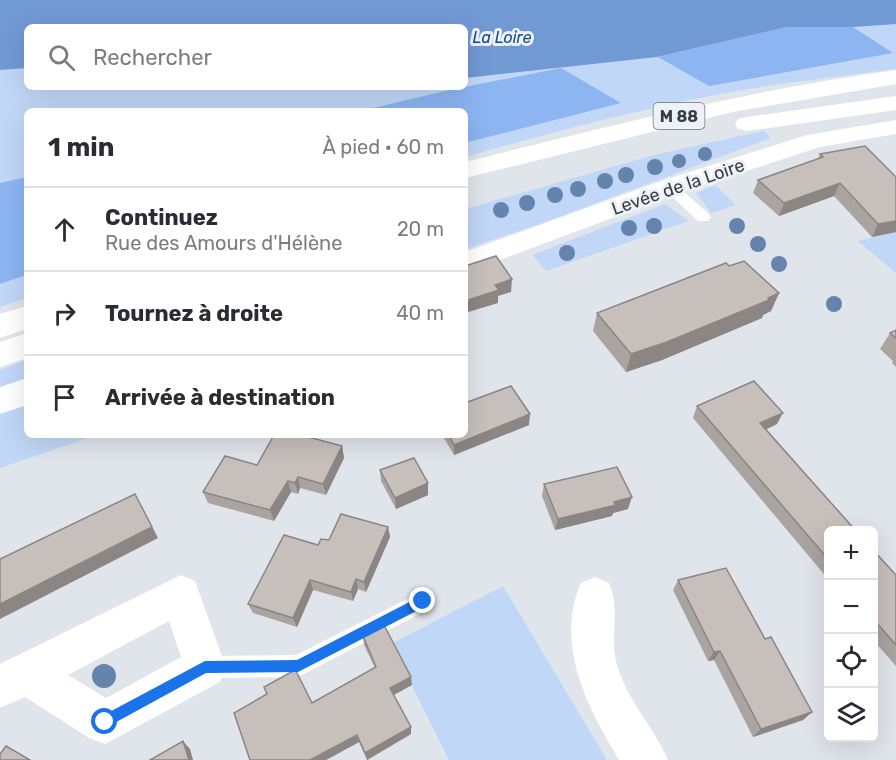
<!DOCTYPE html>
<html lang="fr">
<head>
<meta charset="utf-8">
<style>
  :root { --surface:#fff; --page:#f2f2f3; --text:#2b2b33; --muted:#7c7c81; --line:#e1e1e2 }
  body { margin:0; font-family:Rubik,sans-serif; background:var(--page); color:var(--text) }
  .controls { position:absolute; right:18px; bottom:18px; display:grid; overflow:hidden; border-radius:9px; box-shadow:0 6px 24px #0002 }
  .controls button { width:54px; height:54px; display:grid; place-items:center; padding:0; border:0; border-bottom:2px solid var(--line); background:var(--surface); color:var(--text); font:30px sans-serif }
  .stop { position:absolute; width:18px; height:18px; margin:-14px; border:4px solid #1a73e8; border-radius:50%; background:#fff }
  .stop.end { background:#1a73e8; border-color:#fff; box-shadow:0 2px 6px #0008 }
  .list { margin:0; padding:0; list-style:none }
  h2 { display:flex; justify-content:space-between; align-items:center; height:78px; margin:0; padding:0 24px; font-size:26px }
  h2 small { font-size:20px; font-weight:400; color:var(--muted) }
  .list li { display:grid; grid-template-columns:39px 1fr auto; gap:18px; align-items:center; box-sizing:border-box; height:84px; padding:0 24px; border-top:2px solid var(--line) }
  .list b { display:block; font-size:22px; white-space:nowrap }
  .list p { margin:0; font-size:20px; white-space:nowrap; color:var(--muted) }
  .list em { font-size:20px; font-style:normal; color:var(--muted) }
  .icon { flex:none; width:33px; height:33px; fill:none; stroke:currentColor; stroke-width:2; stroke-linecap:round; stroke-linejoin:round }
  .map { position:relative; flex:none; width:896px; height:760px; overflow:hidden }
  .search { position:absolute; background:var(--surface); box-shadow:0 6px 24px #0002; left:24px; top:24px; width:444px; height:66px; display:flex; align-items:center; gap:15px; box-sizing:border-box; padding:0 21px; border-radius:9px; color:var(--muted); font-size:22px }
  .panel { position:absolute; background:var(--surface); box-shadow:0 6px 24px #0002; left:24px; top:108px; width:444px; height:330px; border-radius:9px }
  .map>svg:first-child { display:block }
  .green { fill:#c1d7f7; fill-rule:evenodd }
  .forest { fill:#8cb5f2 }
  .water { fill:#7199d4 }
  .lines { fill:none; stroke-linecap:round; stroke-linejoin:round }
  .service { fill:#fff; fill-rule:evenodd }
  .minor { fill:#fff; fill-rule:evenodd }
  .trunk { fill:#fff; fill-rule:evenodd }
  .tree { fill:#6584ad }
  .wall { fill:#aaa4a1 }
  .shaded-wall { fill:#8b8683 }
  .building { fill:#c6bfbb; stroke:#8b8683; stroke-width:1.5 }
  .route { fill:#1a73e8 }
  .labels { text-anchor:middle; stroke-width:6; stroke-linejoin:round; paint-order:stroke }
  .far-water-label { font-size:16px; font-style:italic; fill:#15478e; stroke:#edf2f9 }
  .shield { fill:#edf2f9; stroke:#707377; stroke-width:1.5 }
  .shield-label { font-size:16px; font-weight:bold; fill:#3a3c3f }
  .street-label { font-size:18px; fill:#3a3c3f; stroke:#edf2f9 }
</style>
</head>
<body>
<div class="map">
<svg width="896" height="760" viewBox="0 0 896 760">
  <rect width="100%" height="100%" fill="#e0e4eb"/>
  <g class="green">
    <path d="M0,0H896V69C834,77 771,84 710,96C627,112 546,134 465,157V143L620,103L404,111H27V239L0,251ZM27,27H465V87H27ZM858,30L892,53L803,67Z"/>
    <path d="M764,131L771,138L537,225L465,249V209L658,154Z"/>
    <path d="M715,185L736,205L711,213L696,193Z"/>
    <path d="M665,204L689,221L546,271L532,255Z"/>
    <path d="M896,232V273L858,241Z"/>
    <path d="M27,275V298L0,307V284Z"/>
    <path d="M27,360V379L0,388V370Z"/>
    <path d="M27,398V435H97L0,468V408Z"/>
    <path d="M503,586L607,760H449L391,644Z"/>
  </g>
  <g class="forest">
    <path d="M787,27H853L893,53L709,86L658,57Z"/>
    <path d="M561,68L621,103L465,143V111H360L454,89Z"/>
    <path d="M27,177V275L0,284V183Z"/>
  </g>
  <path class="water" d="M0,0H896V24L853,27H787L657,57L465,78V27H27V68L0,70Z"/>
  <g class="lines">
    <g class="service">
      <path d="M670,182L675,184L708,213L711,217L708,221H698L665,190L663,187L665,184Z"/>
      <path d="M423,591L431,594L434,601L431,608L298,677L205,678L197,675L194,667L197,659L205,656L296,655Z"/>
    </g>
    <g class="minor">
      <path d="M896,120V134L820,147L679,193L465,273V252L661,181L807,135Z"/>
      <path d="M27,378V405L0,414V387Z"/>
      <path d="M181,575L195,581L226,667L220,682L105,744L89,738L25,697L0,708V664ZM169,621L181,657L106,698L68,675Z"/>
      <path d="M595,577L609,583C621,609 609,638 617,665C627,700 654,727 668,760H619C588,708 554,644 581,583Z"/>
    </g>
    <g class="trunk">
      <path d="M896,70V84L733,112L465,178V162C608,126 750,90 896,70Z"/>
      <path d="M896,96V110L747,131L738,129L735,124L738,119L747,117Z"/>
      <path d="M27,306V329L0,338V314Z"/>
      <path d="M27,333V358L0,367V342Z"/>
    </g>
  </g>
  <g class="tree">
    <circle cx="705" cy="154" r="7"/>
    <circle cx="679" cy="161" r="7"/>
    <circle cx="655" cy="167" r="8"/>
    <circle cx="626" cy="175" r="8"/>
    <circle cx="605" cy="181" r="8"/>
    <circle cx="578" cy="189" r="8"/>
    <circle cx="555" cy="195" r="8"/>
    <circle cx="527" cy="203" r="8"/>
    <circle cx="501" cy="210" r="8"/>
    <circle cx="654" cy="226" r="8"/>
    <circle cx="737" cy="226" r="8"/>
    <circle cx="629" cy="228" r="8"/>
    <circle cx="758" cy="244" r="8"/>
    <circle cx="567" cy="253" r="8"/>
    <circle cx="779" cy="264" r="8"/>
    <circle cx="834" cy="304" r="8"/>
    <circle cx="104" cy="676" r="12"/>
  </g>
  <g class="wall">
    <path d="M820,154L896,232L872,237L834,196L779,216L753,193L758,180L818,159Z"/>
    <path d="M729,266L779,293L771,311L763,315L762,318L662,360L626,372L593,331L597,313Z"/>
    <path d="M896,330V367L892,363L893,361L880,349L890,333Z"/>
    <path d="M697,406L777,424L766,429L828,531V579L693,418Z"/>
    <path d="M529,425L454,455L442,435H465Z"/>
    <path d="M285,437L342,446L344,458L326,495L300,488L298,494L291,492L274,521L208,503L203,492L257,465Z"/>
    <path d="M380,470L428,495L396,509L381,481Z"/>
    <path d="M544,484L628,509L613,513L612,516L555,530L542,496Z"/>
    <path d="M388,527L390,537L366,592L358,589L353,601L313,590L297,627L253,613L248,604L318,545L329,540Z"/>
    <path d="M873,550L896,575V666L873,640Z"/>
    <path d="M678,580L765,639L812,712L803,720L753,737L714,660L708,661L673,590Z"/>
    <path d="M363,636L412,685L394,695L411,734L367,760L359,742L326,760H250L312,703L375,668L364,645Z"/>
  </g>
  <g class="shaded-wall">
    <path d="M840,183L834,196L779,216L784,203Z"/>
    <path d="M896,221V232L872,237L878,224Z"/>
    <path d="M512,279L511,292L498,296V303L465,313V301L495,285Z"/>
    <path d="M779,293L771,311L763,315L762,318L662,360L626,372L631,354Z"/>
    <path d="M783,413L777,424L755,435L760,423Z"/>
    <path d="M530,414L529,425L454,455V445Z"/>
    <path d="M342,446L344,458L326,495L323,484Z"/>
    <path d="M298,477L300,488L298,494L295,483Z"/>
    <path d="M288,481L291,492L274,521L270,510Z"/>
    <path d="M428,483V495L396,509L395,498Z"/>
    <path d="M632,497L628,509L613,513L612,516L555,530L558,519Z"/>
    <path d="M141,505L158,538L0,619V604Z"/>
    <path d="M388,527L390,537L366,592L364,582Z"/>
    <path d="M356,579L358,589L353,601L351,592Z"/>
    <path d="M310,580L313,590L297,627L293,618Z"/>
    <path d="M720,651L714,660L708,661L714,652Z"/>
    <path d="M411,677L412,685L391,696L390,688Z"/>
    <path d="M812,712L803,720L753,737L761,729Z"/>
    <path d="M411,727V734L367,760L365,753Z"/>
    <path d="M357,735L359,742L326,760H310Z"/>
    <path d="M183,741L190,749L193,760H189Z"/>
  </g>
  <g class="building">
    <path d="M865,146L896,177V221L878,224L840,183L784,203L758,180L823,157L820,154Z"/>
    <path d="M496,256L512,279L495,285L499,290L465,301V266Z"/>
    <path d="M744,261L779,293L768,298L769,300L667,342L631,354L597,313L726,263L729,266Z"/>
    <path d="M896,330V338L890,333Z"/>
    <path d="M754,381L783,413L760,423L856,531H828V559L697,406Z"/>
    <path d="M511,386L530,414L454,445L449,435H465V403Z"/>
    <path d="M274,435L285,437L286,435H301L342,446L323,484L298,477L295,483L288,481L270,510L203,492L225,456L257,465Z"/>
    <path d="M414,458L428,483L395,498L380,470Z"/>
    <path d="M617,467L632,497L614,502L616,505L558,519L544,484Z"/>
    <path d="M135,494L152,527L0,604V559Z"/>
    <path d="M341,514L388,527L364,582L356,579L351,592L310,580L293,618L248,604L284,535L318,545L321,539L329,540Z"/>
    <path d="M873,550L896,575V645L873,619Z"/>
    <path d="M726,568L765,639L771,637L812,712L761,729L720,651L714,652L678,580Z"/>
    <path d="M384,625L411,677L390,688L411,727L365,753L357,735L310,760H250L234,713L267,694L264,687L293,671H296L312,703L376,667L363,636Z"/>
    <path d="M183,741L189,760H150Z"/>
    <path d="M6,746L30,760H0V754Z"/>
  </g>
  <path class="route" d="M423,595L429,601L428,605L298,672L206,673L109,726L105,728L100,726L98,722L100,717L205,661L297,660Z"/>
  <g class="labels">
    <g class="far-water-label">
      <text x="502" y="43">La Loire</text>
    </g>
    <rect class="shield" x="653.5" y="103" width="51" height="26" rx="4.5"/>
    <g class="shield-label">
      <text x="679" y="122">M 88</text>
    </g>
    <g class="street-label">
      <text transform="translate(678 187) rotate(-19)" y="6">Levée de la Loire</text>
    </g>
  </g>
</svg>
<div class="controls">
<button>+</button>
<button>−</button>
<button><svg class="icon" aria-label="locate" viewBox="0 0 24 24"><circle cx="12" cy="12" r="6"/><path d="M12 2v4M12 18v4M2 12h4M18 12h4"/></svg></button>
<button><svg class="icon" aria-label="layers" viewBox="0 0 24 24"><path d="M12 4l9 5-9 5-9-5zM3 14l9 5 9-5"/></svg></button>
</div>
<div class="stop" style="left:105px;top:722px"></div>
<div class="stop end" style="left:423px;top:601px"></div>
<div class="search"><svg class="icon" aria-label="search" viewBox="0 0 24 24"><circle cx="10" cy="10" r="6"/><path d="M15 15l6 6"/></svg>Rechercher</div>
<section class="panel">
<h2>1 min<small>À pied · 60 m</small></h2>
<ul class="list">
<li><svg class="icon" aria-label="ahead" viewBox="0 0 24 24"><path d="M12 20V5M6 11l6-6 6 6"/></svg><div><b>Continuez</b><p>Rue des Amours d'Hélène</p></div><em>20 m</em></li>
<li><svg class="icon" aria-label="right" viewBox="0 0 24 24"><path d="M7 20v-9h11M14 6l5 5-5 5"/></svg><div><b>Tournez à droite</b></div><em>40 m</em></li>
<li><svg class="icon" aria-label="arrive" viewBox="0 0 24 24"><path d="M6 21V4h12l-3 4 3 4H6"/></svg><div><b>Arrivée à destination</b></div></li>
</ul>
</section>
</div>
</body>
</html>
